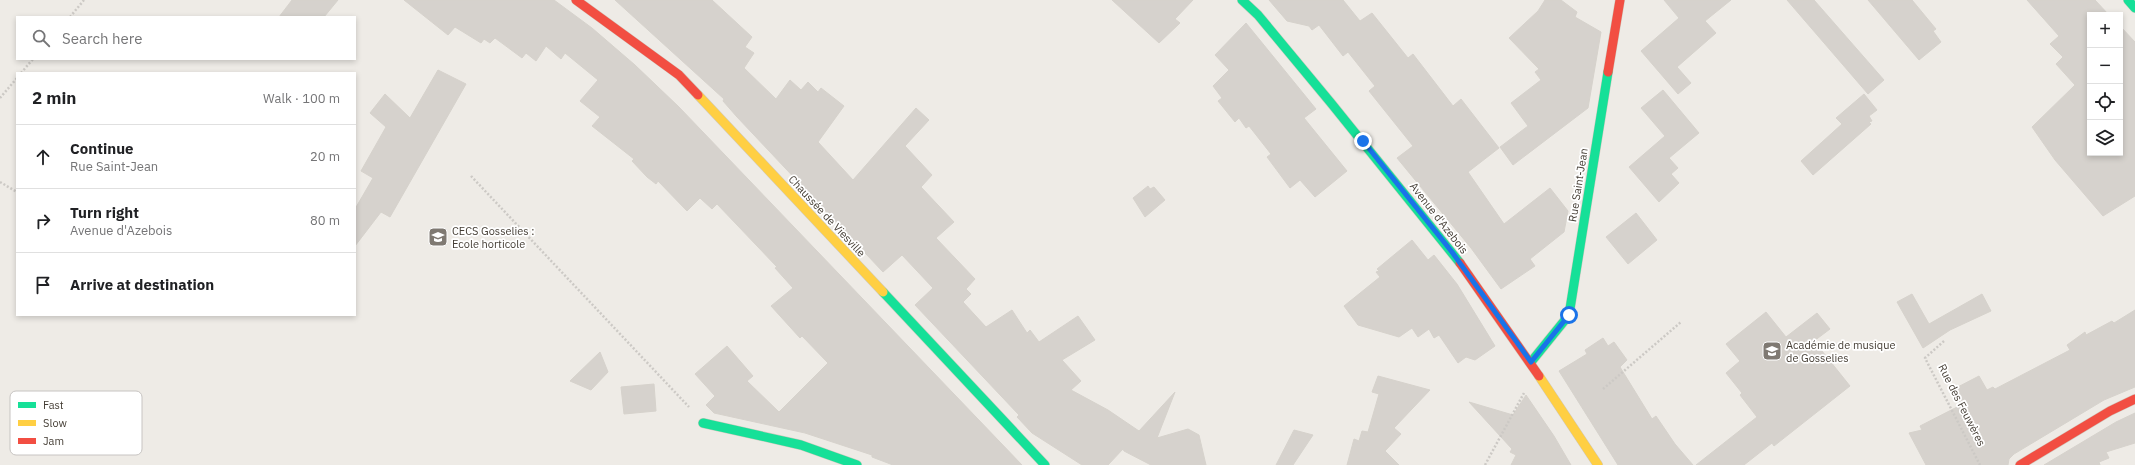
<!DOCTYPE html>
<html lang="en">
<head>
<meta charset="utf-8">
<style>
  :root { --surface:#fff; --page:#f6f6f6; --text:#202124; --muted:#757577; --line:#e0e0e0 }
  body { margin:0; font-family:"IBM Plex Sans",sans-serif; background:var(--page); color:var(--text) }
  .controls { position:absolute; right:12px; top:12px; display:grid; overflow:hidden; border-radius:0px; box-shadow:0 2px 6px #0003 }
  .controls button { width:36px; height:36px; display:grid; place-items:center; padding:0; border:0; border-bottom:1px solid var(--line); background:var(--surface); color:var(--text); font:20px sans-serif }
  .stop { position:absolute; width:12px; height:12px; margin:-9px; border:3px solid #1a73e8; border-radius:50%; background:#fff }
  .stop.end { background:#1a73e8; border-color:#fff; box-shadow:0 1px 4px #0008 }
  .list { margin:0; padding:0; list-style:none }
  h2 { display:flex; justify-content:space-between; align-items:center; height:52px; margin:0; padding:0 16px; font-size:17px }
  h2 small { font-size:13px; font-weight:400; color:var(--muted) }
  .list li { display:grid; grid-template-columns:26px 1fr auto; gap:12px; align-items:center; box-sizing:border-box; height:64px; padding:0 16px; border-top:1px solid var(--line) }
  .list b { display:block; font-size:15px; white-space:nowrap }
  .list p { margin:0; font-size:13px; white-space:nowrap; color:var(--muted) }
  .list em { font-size:13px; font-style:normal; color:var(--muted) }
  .icon { flex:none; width:22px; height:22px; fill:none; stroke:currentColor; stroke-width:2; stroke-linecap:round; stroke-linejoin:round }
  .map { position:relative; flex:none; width:2135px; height:465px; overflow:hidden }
  .search { position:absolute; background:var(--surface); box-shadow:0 2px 6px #0003; left:16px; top:16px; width:340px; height:44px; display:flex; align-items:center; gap:10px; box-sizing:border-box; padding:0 14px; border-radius:0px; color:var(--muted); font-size:15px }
  .panel { position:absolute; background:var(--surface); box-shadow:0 2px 6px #0003; left:16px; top:72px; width:340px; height:244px; border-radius:0px }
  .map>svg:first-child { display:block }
  .building { fill:#d6d2cd; stroke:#d6d2cc }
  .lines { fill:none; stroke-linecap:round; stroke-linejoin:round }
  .fast-casing { stroke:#cfc9be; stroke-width:10 }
  .slow-casing { stroke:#cfc9be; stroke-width:10 }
  .jam-casing { stroke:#cfc9be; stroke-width:10 }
  .path { stroke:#ccc9c5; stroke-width:2.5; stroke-dasharray:2 2; stroke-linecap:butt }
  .fast { stroke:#16e098; stroke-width:9 }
  .slow { stroke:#ffcf43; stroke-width:9 }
  .jam { stroke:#f24e42; stroke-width:9 }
  .route { stroke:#1a73e8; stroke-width:5 }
  .labels { text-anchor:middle; stroke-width:3.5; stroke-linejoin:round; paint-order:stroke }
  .street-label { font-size:11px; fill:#433c33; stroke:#fff }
  .poi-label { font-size:11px; fill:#433c33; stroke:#fff; text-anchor:start }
  .key { fill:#fff; stroke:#c7c4c2; stroke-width:1 }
  .key-label { font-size:11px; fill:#433c33 }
</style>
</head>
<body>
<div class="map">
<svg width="2135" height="465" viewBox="0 0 2135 465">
  <rect width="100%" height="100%" fill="#eeebe6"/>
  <g class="building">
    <path d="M292,0H338L324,17H279Z"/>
    <path d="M404,0H554L592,28L635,65L679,107L1022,465H893L872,457V455L805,433L714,413L706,405L715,396L695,374L727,346L753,376L747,381L779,412L828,363L802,336L800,338L771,306L793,288L775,268L777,267L717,204L712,209L700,198L687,211L658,181L656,184L647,177L632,161L634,159L592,126L600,117L580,101L598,80L565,53L561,59L546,46L536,61L526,53L522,58L495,38L490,43L484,39L481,43L455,27L448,35Z"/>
    <path d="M615,0H712L752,37L745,47L754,53L744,68L776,99L790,80L801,90L808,82L818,92L821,88L844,106L818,142L853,180L916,108L929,120L905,146L932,175L921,187L954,222L936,238L975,279L966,289L971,294L963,302L986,327L1012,310L1027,333L1030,330L1039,342L1078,316L1095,340L1062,360L1081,381L1071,390L1108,410L1139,431L1175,392L1157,438L1188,429L1199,435L1206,465H1151L1124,451L1123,449L1108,465H1082L1032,433L1017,417L1019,415L915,305L933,288L902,255L883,272L737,117L723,101L724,99Z"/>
    <path d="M1112,0H1193L1175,19L1180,23L1159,43Z"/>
    <path d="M1269,0H1343L1360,21L1372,13L1408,58L1413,54L1453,106L1461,99L1499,148L1468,172L1504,224L1550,188L1568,211L1564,232L1530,259L1535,266L1501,289L1471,248L1397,158L1413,146L1369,91L1375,86L1348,52L1343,56L1319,25L1312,30L1309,26L1287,21Z"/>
    <path d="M1545,0H1561L1577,12L1575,17L1601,32L1588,108L1513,165L1500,147L1528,126L1511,103L1541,80L1535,72L1539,69L1509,38L1538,11Z"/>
    <path d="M1664,0H1731L1705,21L1716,33L1677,67L1691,83L1678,94L1641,51L1679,18Z"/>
    <path d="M1787,0H1814L1884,80L1868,94Z"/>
    <path d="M1868,0H1912L1936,29L1933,31L1941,42L1919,60Z"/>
    <path d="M2027,0H2095L2109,15H2090V153H2120V26L2135,42V196L2103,216L2055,160L2032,127L2075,85L2056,64L2063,57L2050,44L2059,36Z"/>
    <path d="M1246,23L1316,109L1304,118L1347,171L1315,197L1300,180L1290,188L1267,157L1271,154L1249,126L1246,128L1239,118L1235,122L1218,101L1222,98L1213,86L1229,70L1215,55Z"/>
    <path d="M438,70L466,84L390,217L381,212L355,246V209L373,178L361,171L386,127L370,113L385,94L410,118Z"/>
    <path d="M1663,90L1699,133L1669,158L1678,168L1671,174L1679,183L1659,202L1629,167L1665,136L1641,108Z"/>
    <path d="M1864,94L1877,110L1869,116L1872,121L1869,122L1871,124L1813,175L1801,161L1842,124L1836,118Z"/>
    <path d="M1148,186L1150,189L1154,187L1165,200L1145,217L1133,198Z"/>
    <path d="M1636,213L1657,240L1628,264L1606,237Z"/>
    <path d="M1412,240L1428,260L1434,255L1457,284L1495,346L1475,360L1466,357L1458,363L1439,335L1434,338L1429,329L1418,337L1412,328L1399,337L1358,325L1344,306L1380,277L1376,272L1379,271L1377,269Z"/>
    <path d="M1912,294L1929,324L1982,294L1991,311L1950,330L1923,348L1897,302Z"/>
    <path d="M2135,310V387L2104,400L2014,454L2009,459L2008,465H1926L1909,433L1922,430L1920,426L1961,405L1954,389L1979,376L1987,390L1993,387L1995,389L2070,350L2067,345L2085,332L2086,335L2112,321L2114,323Z"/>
    <path d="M1766,312L1786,337L1817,313L1830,329L1814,341L1850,386L1774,446L1772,443L1744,465H1696L1757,417L1740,395L1742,393L1726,373L1740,361L1726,344Z"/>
    <path d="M1603,338L1608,346L1614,342L1627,360L1620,367L1652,419L1656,416L1675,444L1693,465H1618L1559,371L1587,354L1585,350Z"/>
    <path d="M600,352L608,372L591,390L570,381Z"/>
    <path d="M1378,376L1430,390L1394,428L1401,434L1385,451L1399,465H1347L1354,439L1359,441L1362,431L1368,432L1379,394L1372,392Z"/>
    <path d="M654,384L656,411L624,414L621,387Z"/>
    <path d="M1526,395L1554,436L1571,465H1511L1516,455L1510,452L1512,449L1469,402L1513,415Z"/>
    <path d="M2135,413V443L2106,452L2109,458L2099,462L2100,465H2044L2116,422Z"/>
    <path d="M1294,430L1313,435L1293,465H1276Z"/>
  </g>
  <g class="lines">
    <g class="fast-casing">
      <g id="fast">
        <path d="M1242,0L1258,15L1331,103L1460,263"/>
        <path d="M2128,0L2135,8"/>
        <path d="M883,292L1045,465"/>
        <path d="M1531,362L1569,315L1608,72"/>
        <path d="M703,423L801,445L857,465"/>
      </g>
    </g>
    <g class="slow-casing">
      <g id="slow">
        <path d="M698,95L883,292"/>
        <path d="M1539,376L1598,465"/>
      </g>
    </g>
    <g class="jam-casing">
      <g id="jam">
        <path d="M576,0L679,75L698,95"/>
        <path d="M1608,72L1620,0"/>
        <path d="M1460,263L1539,376"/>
        <path d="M2020,465L2110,411L2135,399"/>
      </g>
    </g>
    <g class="path">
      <path d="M70,17L84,0"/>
      <path d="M21,73L33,59"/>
      <path d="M0,98L17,78"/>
      <path d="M471,176L689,407"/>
      <path d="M0,182L17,192"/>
      <path d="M1944,341L1925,358L1980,465"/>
      <path d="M1603,389L1681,322"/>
      <path d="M1485,465L1524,393"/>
    </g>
    <use href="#fast" class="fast"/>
    <use href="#slow" class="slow"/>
    <use href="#jam" class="jam"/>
  </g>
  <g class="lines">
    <path class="route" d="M1363,141L1452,252L1531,362L1569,315"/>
  </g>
  <defs>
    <g id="school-square" transform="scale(1)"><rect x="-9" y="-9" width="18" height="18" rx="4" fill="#7f7972" stroke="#fff"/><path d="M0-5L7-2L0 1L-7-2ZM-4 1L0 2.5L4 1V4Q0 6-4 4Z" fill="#fff"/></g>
  </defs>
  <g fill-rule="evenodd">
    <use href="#school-square" x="438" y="237"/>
    <use href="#school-square" x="1772" y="351"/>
  </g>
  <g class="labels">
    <g class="street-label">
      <text transform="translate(1578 185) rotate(-81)" y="4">Rue Saint-Jean</text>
      <text transform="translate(827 216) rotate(47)" y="4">Chaussée de Viesville</text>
      <text transform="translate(1439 218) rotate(52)" y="4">Avenue d'Azebois</text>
      <text transform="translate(1962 405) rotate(63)" y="4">Rue des Feuwères</text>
    </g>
    <g class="poi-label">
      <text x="452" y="235">CECS Gosselies :<tspan x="452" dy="13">Ecole horticole</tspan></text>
      <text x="1786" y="349">Académie de musique<tspan x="1786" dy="13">de Gosselies</tspan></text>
    </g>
  </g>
  <rect x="10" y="391" width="132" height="64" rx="6" class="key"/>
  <rect x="18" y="402" width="18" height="6" fill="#16e098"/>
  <rect x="18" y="420" width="18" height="6" fill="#ffcf43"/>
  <rect x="18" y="438" width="18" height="6" fill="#f24e42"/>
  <g class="key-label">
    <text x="43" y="409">Fast</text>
    <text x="43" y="427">Slow</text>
    <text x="43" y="445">Jam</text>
  </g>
</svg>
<div class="controls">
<button>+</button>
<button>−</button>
<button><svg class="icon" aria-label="locate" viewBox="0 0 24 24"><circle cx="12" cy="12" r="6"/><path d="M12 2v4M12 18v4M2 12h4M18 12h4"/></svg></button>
<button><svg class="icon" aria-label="layers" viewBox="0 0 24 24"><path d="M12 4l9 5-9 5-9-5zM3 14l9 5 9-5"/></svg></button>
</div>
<div class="stop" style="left:1569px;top:315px"></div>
<div class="stop end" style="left:1363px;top:141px"></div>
<div class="search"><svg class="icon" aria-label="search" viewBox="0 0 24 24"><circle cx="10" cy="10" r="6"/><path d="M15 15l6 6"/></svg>Search here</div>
<section class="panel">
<h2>2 min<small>Walk · 100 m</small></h2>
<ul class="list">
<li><svg class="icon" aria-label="ahead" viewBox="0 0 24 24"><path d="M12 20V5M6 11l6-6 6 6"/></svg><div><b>Continue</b><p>Rue Saint-Jean</p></div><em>20 m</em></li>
<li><svg class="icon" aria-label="right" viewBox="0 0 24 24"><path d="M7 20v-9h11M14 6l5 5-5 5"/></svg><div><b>Turn right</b><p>Avenue d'Azebois</p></div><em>80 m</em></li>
<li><svg class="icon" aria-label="arrive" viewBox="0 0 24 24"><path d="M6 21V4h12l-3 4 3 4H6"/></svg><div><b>Arrive at destination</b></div></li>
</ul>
</section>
</div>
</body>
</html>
